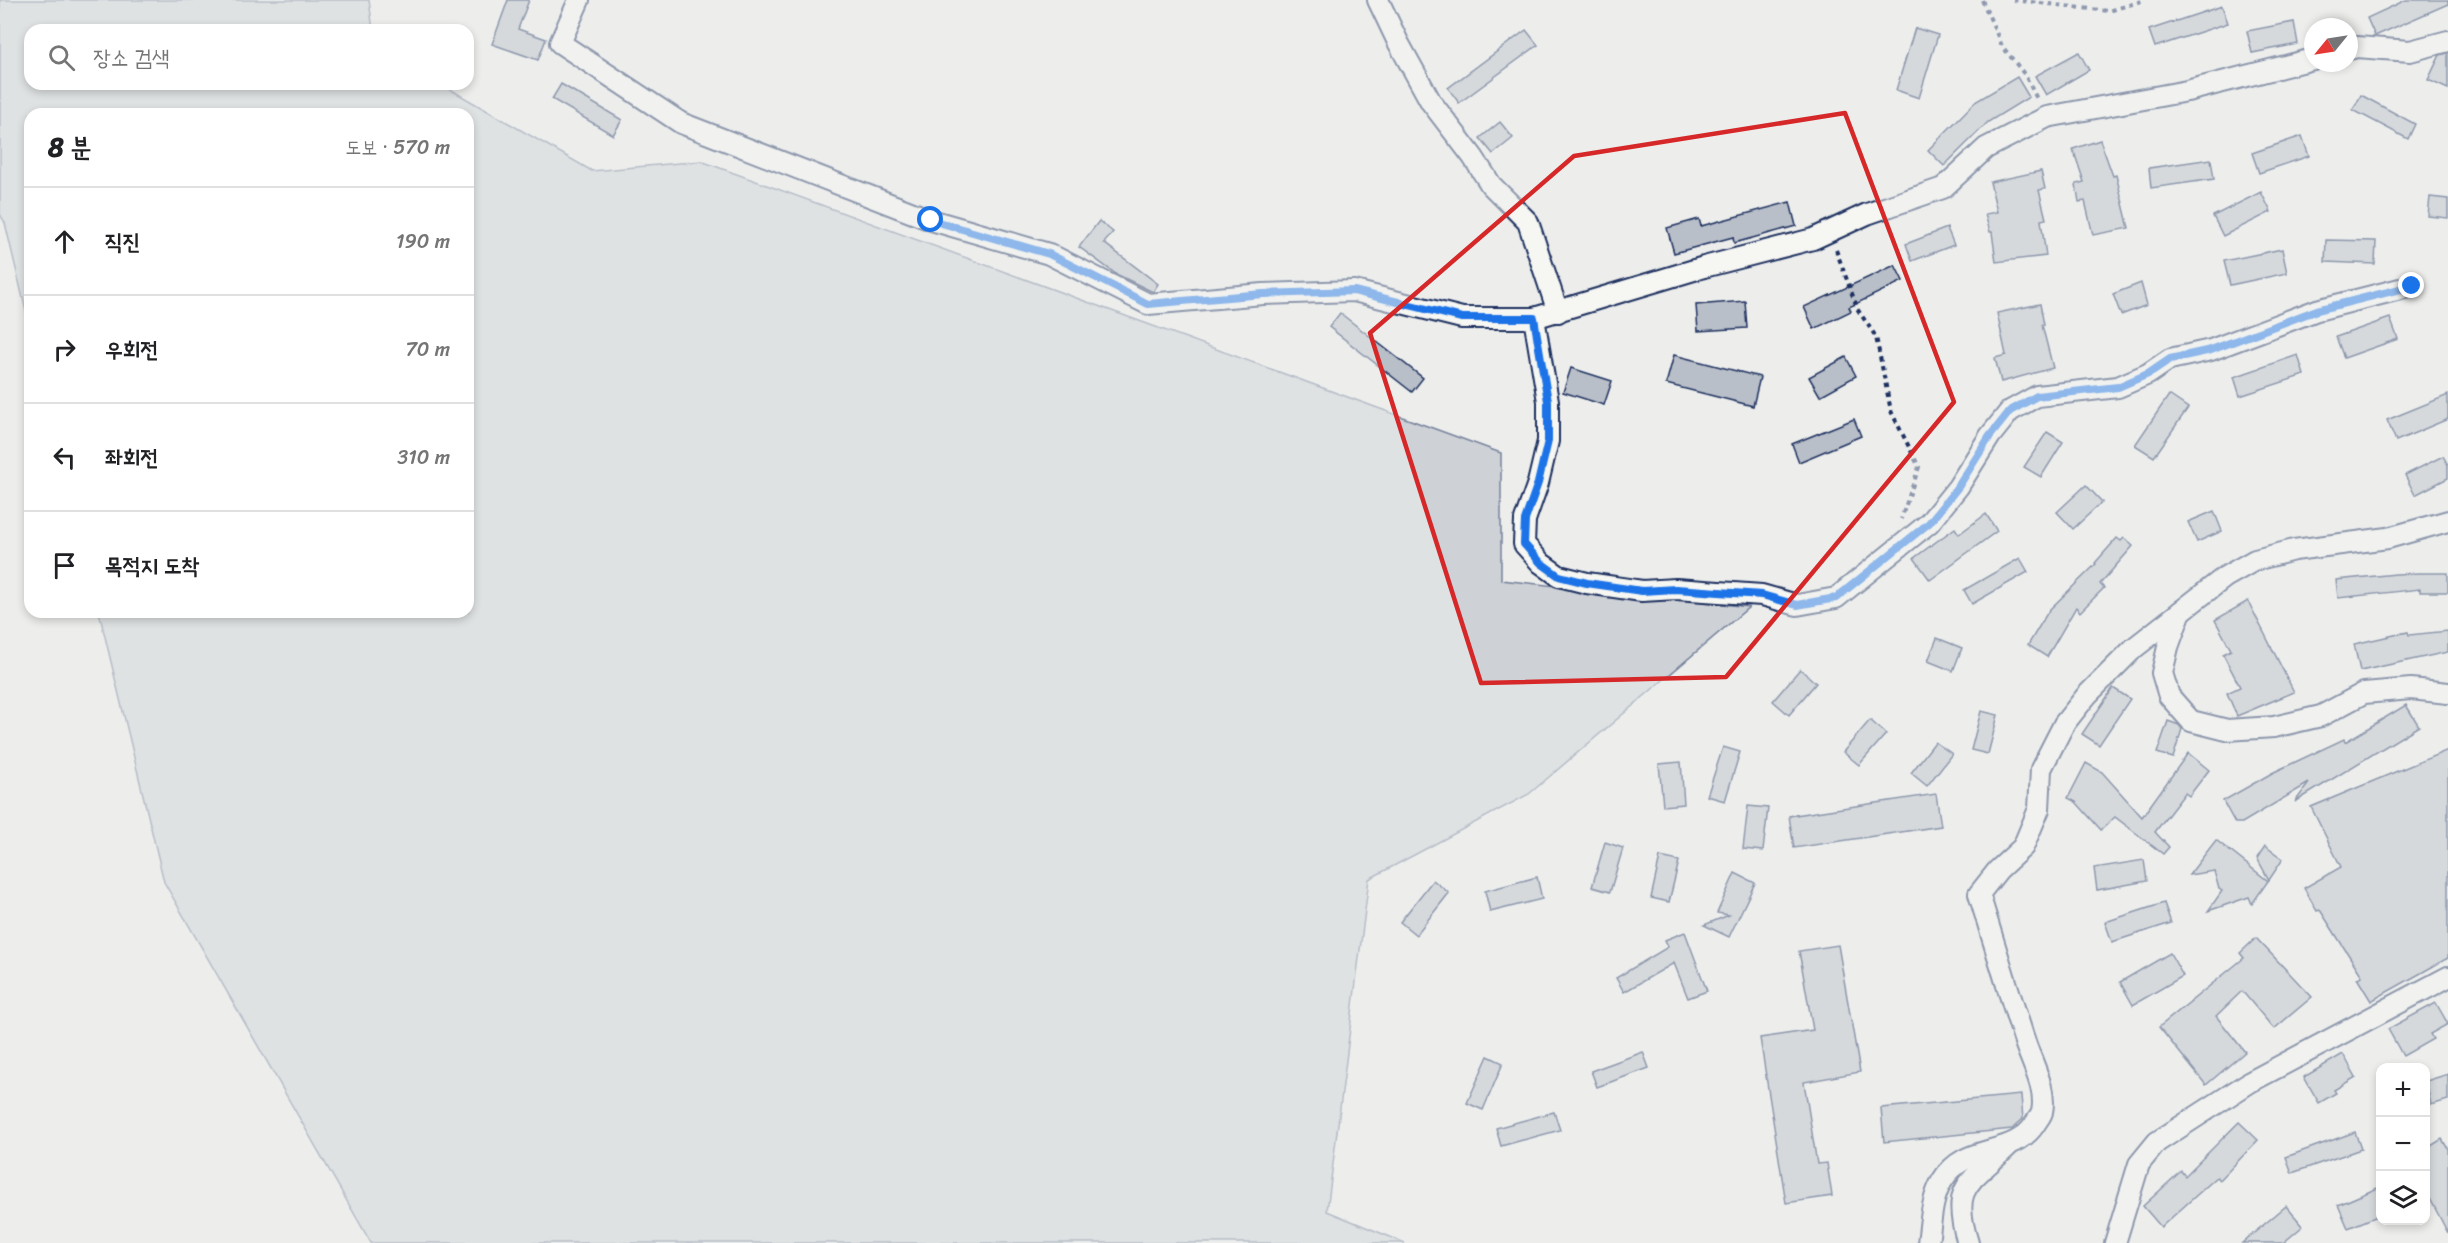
<!DOCTYPE html>
<html lang="ko">
<head>
<meta charset="utf-8">
<style>
  :root { --surface:#fff; --page:#f6f6f6; --text:#202124; --muted:#757577; --line:#e0e0e0 }
  body { margin:0; font-family:Sriracha,"Poor Story",sans-serif; background:var(--page); color:var(--text) }
  .controls { position:absolute; right:18px; bottom:18px; display:grid; overflow:hidden; border-radius:12px; box-shadow:0 3px 9px #0003 }
  .controls button { width:54px; height:54px; display:grid; place-items:center; padding:0; border:0; border-bottom:2px solid var(--line); background:var(--surface); color:var(--text); font:30px sans-serif }
  .compass { position:absolute; left:2304px; top:18px; width:54px; height:54px; border-radius:50%; background:var(--surface); box-shadow:0 3px 9px #0003; rotate:240deg }
  .stop { position:absolute; width:18px; height:18px; margin:-14px; border:4px solid #1a73e8; border-radius:50%; background:#fff }
  .stop.end { background:#1a73e8; border-color:#fff; box-shadow:0 2px 6px #0008 }
  .list { margin:0; padding:0; list-style:none }
  h2 { display:flex; justify-content:space-between; align-items:center; height:78px; margin:0; padding:0 24px; font-size:26px }
  h2 small { font-size:20px; font-weight:400; color:var(--muted) }
  .list li { display:grid; grid-template-columns:39px 1fr auto; gap:18px; align-items:center; box-sizing:border-box; height:108px; padding:0 24px; border-top:2px solid var(--line) }
  .list b { display:block; font-size:22px; white-space:nowrap }
  .list em { font-size:20px; font-style:normal; color:var(--muted) }
  .icon { flex:none; width:33px; height:33px; fill:none; stroke:currentColor; stroke-width:2; stroke-linecap:round; stroke-linejoin:round }
  .map { position:relative; flex:none; width:2448px; height:1243px; overflow:hidden }
  .search { position:absolute; background:var(--surface); box-shadow:0 3px 9px #0003; left:24px; top:24px; width:450px; height:66px; display:flex; align-items:center; gap:15px; box-sizing:border-box; padding:0 21px; border-radius:18px; color:var(--muted); font-size:22px }
  .panel { position:absolute; background:var(--surface); box-shadow:0 3px 9px #0003; left:24px; top:108px; width:450px; height:510px; border-radius:18px }
  .map>svg:first-child { display:block }
  .green { fill:#ced2d7; stroke:#74809a; stroke-width:1.5 }
  .building { fill:#b9bfc8; stroke:#1b2f5e; stroke-width:1.5 }
  .lines { fill:none; stroke-linecap:round; stroke-linejoin:round }
  .street-casing { stroke:#1b2f5e; stroke-width:24 }
  .path { stroke:#1b2f5e; stroke-width:4; stroke-dasharray:4.5 4.5; stroke-linecap:butt }
  .street { stroke:#f6f6f2; stroke-width:20 }
  .route { stroke:#1a73e8; stroke-width:8 }
  .marked { fill:none; stroke:#d62828; stroke-width:4.5; stroke-linejoin:round }
</style>
</head>
<body>
<div class="map">
<svg width="2448" height="1243" viewBox="0 0 2448 1243">
  <rect width="100%" height="100%" fill="#edeeec"/>
  <filter id="ink" filterUnits="userSpaceOnUse"><feTurbulence type="fractalNoise" baseFrequency=".0167" numOctaves="2"/><feDisplacementMap in="SourceGraphic" scale="12" xChannelSelector="R" yChannelSelector="G"/><feConvolveMatrix kernelMatrix="1 2 1 2 8 2 1 2 1" color-interpolation-filters="sRGB"/></filter>
  <g filter="url(#ink)">
    <path class="green" d="M0,0H369L373,30H30V84H441L592,171L701,161L1501,453V580L1749,607L1529,794L1369,879L1327,1211L1405,1243H371L164,882L99,612H468V114H30V328L5,223L0,214Z"/>
    <g class="building">
      <path d="M508,0H529L518,29L546,39L538,60L492,44Z"/>
      <path d="M2406,0H2448V4L2375,36L2367,18Z"/>
      <path d="M2222,6L2228,23L2155,47L2149,30Z"/>
      <path d="M2294,22L2298,44L2252,53L2247,31Z"/>
      <path d="M1915,28L1938,35L1919,98L1896,90Z"/>
      <path d="M1526,30L1538,45L1459,103L1448,88Z"/>
      <path d="M2079,52L2089,70L2046,95L2035,76Z"/>
      <path d="M2448,53V89L2428,80L2440,55Z"/>
      <path d="M2017,77L2029,97L1988,122L1944,166L1928,150L1975,102Z"/>
      <path d="M561,84L622,120L613,135L552,99Z"/>
      <path d="M2361,95L2415,124L2408,139L2353,110Z"/>
      <path d="M1500,122L1513,138L1493,154L1480,138Z"/>
      <path d="M2302,136L2309,156L2259,173L2252,153Z"/>
      <path d="M2100,140L2113,176L2116,175L2129,228L2093,235L2085,201L2079,202L2076,184L2084,182L2073,149Z"/>
      <path d="M2211,159L2214,179L2151,188L2149,168Z"/>
      <path d="M2041,171L2045,189L2039,190L2046,219L2041,220L2046,256L1996,262L1992,232H1990L1985,214L1997,212L1990,182Z"/>
      <path d="M2261,192L2271,212L2223,236L2213,216Z"/>
      <path d="M2430,197L2448,199V218L2428,216Z"/>
      <path d="M1790,202L1796,226L1734,243L1733,237L1674,253L1667,228L1699,219L1701,226Z"/>
      <path d="M1099,221L1113,232L1104,243L1158,284L1153,292L1116,274L1079,247Z"/>
      <path d="M1947,228L1954,245L1912,261L1906,244Z"/>
      <path d="M2326,240L2376,241L2375,264L2325,262Z"/>
      <path d="M2282,249L2287,273L2230,285L2224,261Z"/>
      <path d="M1895,265L1903,281L1849,307L1851,311L1814,329L1804,307Z"/>
      <path d="M2141,283L2147,305L2121,315L2113,294Z"/>
      <path d="M1745,301L1747,328L1698,331L1696,305Z"/>
      <path d="M2040,304L2044,325H2042L2053,368L2001,382L1995,358L2006,355L1997,313Z"/>
      <path d="M1340,313L1423,378L1412,392L1329,327Z"/>
      <path d="M2390,318L2398,339L2344,358L2336,337Z"/>
      <path d="M1674,355L1760,377L1753,406L1666,384Z"/>
      <path d="M2298,355L2304,375L2240,396L2234,377Z"/>
      <path d="M1846,357L1856,376L1820,396L1809,377Z"/>
      <path d="M1571,368L1612,381L1604,405L1563,392Z"/>
      <path d="M2169,395L2188,408L2154,457L2135,445Z"/>
      <path d="M2448,395V419L2396,441L2387,420Z"/>
      <path d="M1854,419L1861,436L1799,462L1792,444Z"/>
      <path d="M2047,432L2063,442L2041,477L2024,467Z"/>
      <path d="M2443,456L2448,465V478L2415,495L2405,475Z"/>
      <path d="M2086,485L2102,502L2073,529L2057,512Z"/>
      <path d="M2214,511L2222,531L2197,542L2188,522Z"/>
      <path d="M1986,514L1997,531L1930,580L1914,558L1955,528L1959,534Z"/>
      <path d="M2117,538L2121,541L2124,538L2133,546L2100,584L2104,588L2080,612L2076,607L2047,657L2028,645L2049,610L2096,564L2095,563Z"/>
      <path d="M2020,558L2028,572L1972,604L1964,590Z"/>
      <path d="M2419,573H2448V592H2420V589L2338,598L2336,580L2396,574Z"/>
      <path d="M2248,601L2294,692L2237,716L2227,693L2240,687L2223,654L2231,650L2215,620Z"/>
      <path d="M2448,631V652L2360,671L2354,644L2408,632L2409,635Z"/>
      <path d="M1937,638L1962,648L1953,671L1928,661Z"/>
      <path d="M1800,669L1816,683L1789,715L1773,701Z"/>
      <path d="M2113,688L2130,699L2099,745L2082,734Z"/>
      <path d="M2406,705L2419,726L2295,802L2309,783L2242,823H2235L2223,801L2272,773L2344,739L2345,742Z"/>
      <path d="M1981,711L1998,715L1988,754L1971,750Z"/>
      <path d="M1870,720L1886,734L1859,765L1843,752Z"/>
      <path d="M2168,721L2179,725L2182,729L2173,758L2157,753Z"/>
      <path d="M1935,742L1952,754L1927,786L1911,773Z"/>
      <path d="M1723,747L1740,752L1725,801L1707,796Z"/>
      <path d="M2448,750V958L2371,1001L2357,978L2362,976L2320,910L2317,911L2304,888L2341,867L2311,807Z"/>
      <path d="M2188,753L2209,770L2189,796L2185,793L2155,832L2169,847L2163,854L2115,817L2101,830L2076,802L2068,798L2086,763L2102,772L2142,817Z"/>
      <path d="M1681,762L1684,804L1663,806L1659,764Z"/>
      <path d="M1936,794L1941,826L1794,848L1789,816Z"/>
      <path d="M1748,806L1768,808L1763,851L1743,849Z"/>
      <path d="M2216,840L2268,881L2252,904L2249,897L2208,911L2222,891L2219,889L2214,871L2189,875Z"/>
      <path d="M1605,842L1623,848L1610,892L1592,887Z"/>
      <path d="M2265,846L2283,859L2269,880L2257,858Z"/>
      <path d="M1660,857L1679,861L1669,902L1651,898Z"/>
      <path d="M2144,860L2147,881L2097,890L2094,868Z"/>
      <path d="M1735,873L1755,883L1729,937L1704,925L1729,915L1717,913Z"/>
      <path d="M1537,877L1542,899L1490,912L1485,891Z"/>
      <path d="M1433,880L1449,893L1416,935L1400,922Z"/>
      <path d="M2164,903L2171,923L2112,942L2105,922Z"/>
      <path d="M1685,932L1707,991L1688,998L1674,963L1624,992L1616,978L1668,947L1665,940Z"/>
      <path d="M2256,938L2312,997L2274,1029L2242,991L2216,1016L2245,1052L2206,1085L2159,1027L2244,958L2240,953Z"/>
      <path d="M1838,945L1860,1072L1804,1082L1817,1164L1827,1163L1832,1196L1786,1203L1760,1038L1813,1030L1799,951Z"/>
      <path d="M2170,953L2183,976L2133,1005L2120,982Z"/>
      <path d="M2436,1003L2448,1024L2430,1034L2433,1039L2403,1056L2388,1029Z"/>
      <path d="M1643,1052L1649,1068L1597,1087L1591,1071Z"/>
      <path d="M2343,1054L2356,1077L2334,1090L2336,1093L2319,1103L2304,1077Z"/>
      <path d="M1488,1056L1503,1063L1483,1110L1467,1103Z"/>
      <path d="M2448,1074V1100L2431,1105L2426,1081Z"/>
      <path d="M2021,1095L2023,1119L2012,1129L1884,1142L1881,1108Z"/>
      <path d="M1554,1112L1560,1130L1501,1146L1496,1128Z"/>
      <path d="M2239,1122L2258,1140L2220,1180L2217,1177L2161,1227L2143,1206L2181,1171L2185,1176Z"/>
      <path d="M2355,1132L2361,1149L2292,1173L2286,1157Z"/>
      <path d="M2442,1139L2448,1149V1233L2426,1191V1149Z"/>
      <path d="M2380,1187V1215L2348,1228L2338,1205Z"/>
      <path d="M2286,1206L2303,1226L2283,1243H2242Z"/>
    </g>
    <g class="lines">
      <g class="street-casing">
        <g id="street">
          <path d="M579,0L560,43L681,123L931,220L1049,254L1148,304L1263,294L1354,291L1462,318H1534L1704,267L1813,239L1867,214L1943,188L1986,148L2047,117L2187,91L2313,59"/>
          <path d="M1378,0L1398,42L1431,102L1473,157L1491,185L1528,222L1558,312"/>
          <path d="M2349,49L2357,47L2410,51L2448,41"/>
          <path d="M1534,318L1548,401V441L1538,483L1525,520L1524,544L1541,563L1559,576L1587,583L1642,591L1676,589L1762,595L1797,605L1836,598L1929,523L1958,487L1990,436L2010,411L2037,396L2118,387L2148,374L2170,359L2211,350L2317,310L2412,286"/>
          <path d="M2181,611L2168,647L2162,673L2169,696L2191,721L2227,730L2274,727L2321,716L2364,693L2411,689L2448,693"/>
          <path d="M1928,1243C1931,1222 1931,1200 1942,1181C1966,1141 2012,1159 2035,1124C2037,1120 2041,1116 2042,1112C2047,1089 2032,1064 2025,1042C2009,993 1994,943 1979,894L1998,870L2023,847L2039,809L2041,769L2064,724L2087,695L2134,648L2225,577L2255,560L2294,550L2388,538L2448,521"/>
          <path d="M1968,1243C1949,1184 1972,1182 2008,1146"/>
          <path d="M2115,1243L2139,1164L2157,1142L2250,1082L2448,977"/>
        </g>
      </g>
      <g class="path">
        <path d="M1982,0L2002,46L2025,75L2038,101"/>
        <path d="M2013,0L2109,11L2145,0"/>
        <path d="M1836,250L1858,310L1876,337L1891,411L1919,467L1901,519"/>
      </g>
      <use href="#street" class="street"/>
    </g>
  </g>
  <g class="lines" filter="url(#ink)">
    <path class="route" d="M931,220L1049,254L1148,304L1263,294L1354,291L1462,318H1534L1548,401V441L1538,483L1525,520L1524,544L1541,563L1559,576L1587,583L1642,591L1676,589L1762,595L1797,605L1836,598L1929,523L1958,487L1990,436L2010,411L2037,396L2118,387L2148,374L2170,359L2211,350L2317,310L2412,286"/>
  </g>
  <path d="M0 0H2448V1243H0ZM1845,113L1954,402L1726,677L1481,683L1370,333L1574,156Z" fill="#edeeec" fill-opacity=".55" fill-rule="evenodd"/>
  <path class="marked" d="M1845,113L1954,402L1726,677L1481,683L1370,333L1574,156Z"/>
</svg>
<div class="controls">
<button>+</button>
<button>−</button>
<button><svg class="icon" aria-label="layers" viewBox="0 0 24 24"><path d="M12 4l9 5-9 5-9-5zM3 14l9 5 9-5"/></svg></button>
</div>
<svg class="compass" viewBox="-18 -18 36 36"><path d="M0-13l5 13h-10z" fill="#e53935"/><path d="M0 13l5-13h-10z" fill="#757577"/></svg>
<div class="stop" style="left:931px;top:220px"></div>
<div class="stop end" style="left:2412px;top:286px"></div>
<div class="search"><svg class="icon" aria-label="search" viewBox="0 0 24 24"><circle cx="10" cy="10" r="6"/><path d="M15 15l6 6"/></svg>장소 검색</div>
<section class="panel">
<h2>8 분<small>도보 · 570 m</small></h2>
<ul class="list">
<li><svg class="icon" aria-label="ahead" viewBox="0 0 24 24"><path d="M12 20V5M6 11l6-6 6 6"/></svg><div><b>직진</b></div><em>190 m</em></li>
<li><svg class="icon" aria-label="right" viewBox="0 0 24 24"><path d="M7 20v-9h11M14 6l5 5-5 5"/></svg><div><b>우회전</b></div><em>70 m</em></li>
<li><svg class="icon" aria-label="left" viewBox="0 0 24 24"><path d="M17 20v-9H6M10 6l-5 5 5 5"/></svg><div><b>좌회전</b></div><em>310 m</em></li>
<li><svg class="icon" aria-label="arrive" viewBox="0 0 24 24"><path d="M6 21V4h12l-3 4 3 4H6"/></svg><div><b>목적지 도착</b></div></li>
</ul>
</section>
</div>
</body>
</html>
